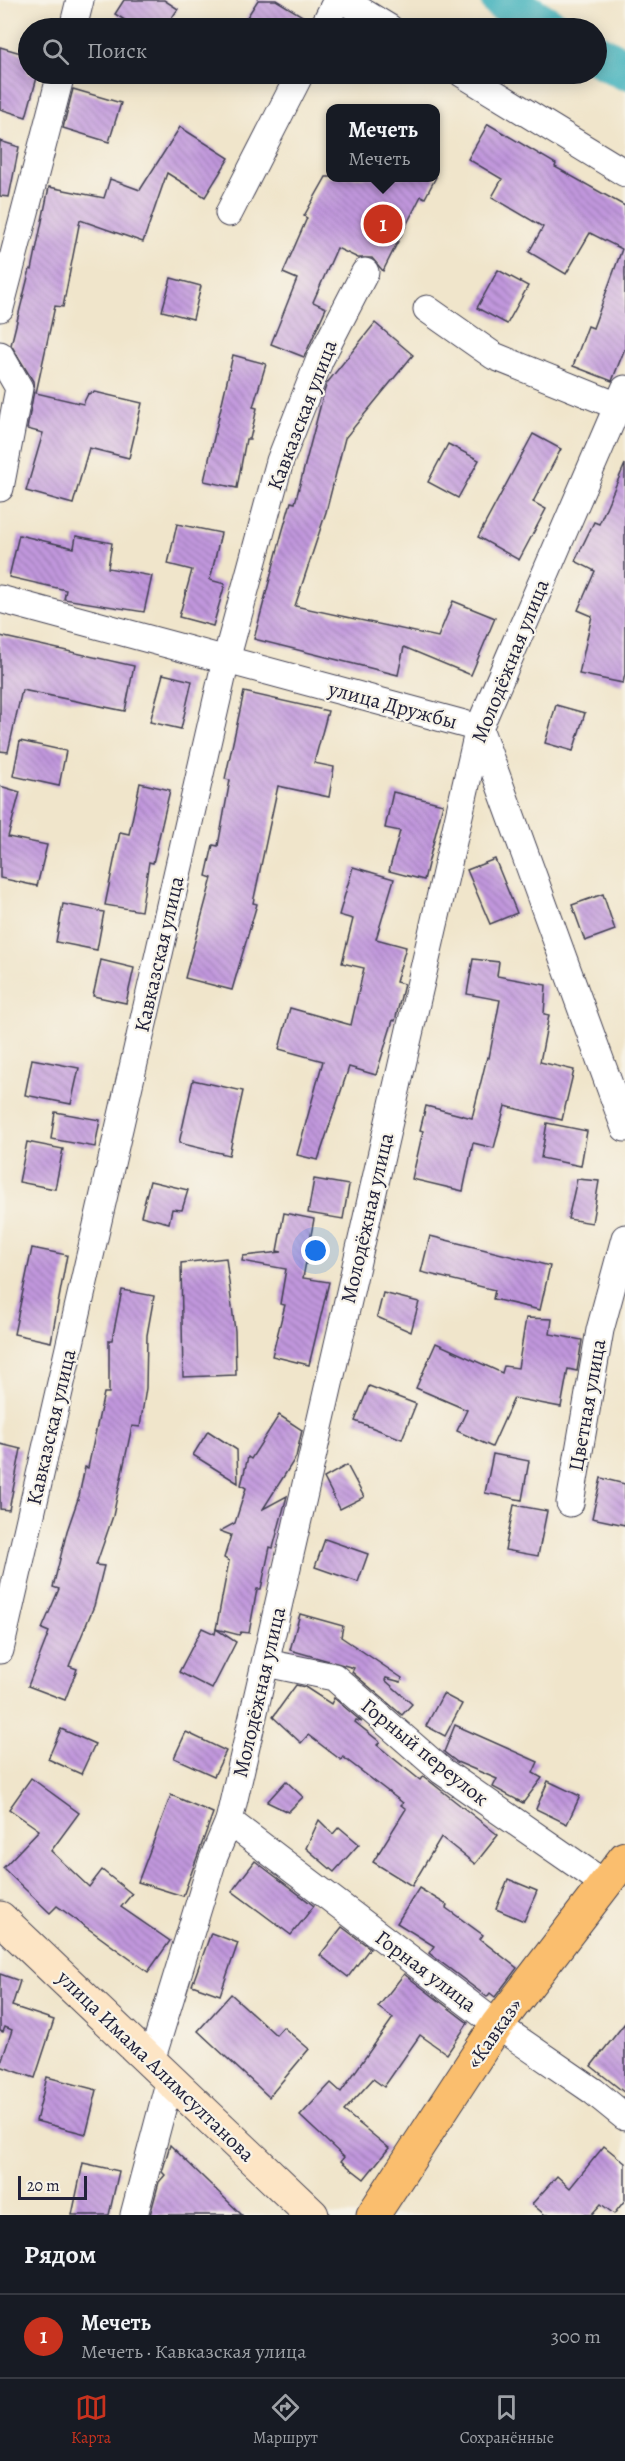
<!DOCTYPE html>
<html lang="ru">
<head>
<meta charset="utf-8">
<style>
  :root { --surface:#171b24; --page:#20242c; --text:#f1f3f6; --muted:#9ea1a6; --line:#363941; --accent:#c8321e }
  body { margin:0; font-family:Alegreya,serif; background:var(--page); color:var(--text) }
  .scale { position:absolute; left:18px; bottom:15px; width:69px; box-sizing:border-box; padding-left:6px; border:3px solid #22223b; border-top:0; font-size:16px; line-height:21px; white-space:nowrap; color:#22223b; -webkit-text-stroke:4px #f7f3e8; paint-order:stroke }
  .you { position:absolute; left:316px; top:1251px; width:21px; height:21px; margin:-15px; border:4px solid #fff; border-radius:50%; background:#1a73e8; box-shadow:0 0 0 9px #1a73e833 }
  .badge { display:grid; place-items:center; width:39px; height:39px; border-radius:50%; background:var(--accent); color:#fff; font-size:20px; font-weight:700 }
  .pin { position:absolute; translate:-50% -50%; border:3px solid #fff; box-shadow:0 2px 6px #0006 }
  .popup { position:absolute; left:326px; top:104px; width:114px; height:78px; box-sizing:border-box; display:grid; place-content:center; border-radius:12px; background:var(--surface); filter:drop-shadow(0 2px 4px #0005); font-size:20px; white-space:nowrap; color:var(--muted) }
  .popup b { font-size:22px; color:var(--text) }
  .popup::after { content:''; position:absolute; left:50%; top:100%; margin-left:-12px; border:12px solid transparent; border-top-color:var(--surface) }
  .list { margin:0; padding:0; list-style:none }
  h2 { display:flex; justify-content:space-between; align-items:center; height:78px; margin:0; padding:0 24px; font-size:26px }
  h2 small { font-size:20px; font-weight:400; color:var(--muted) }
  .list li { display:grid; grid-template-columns:39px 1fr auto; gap:18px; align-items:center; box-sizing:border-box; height:84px; padding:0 24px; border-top:2px solid var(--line) }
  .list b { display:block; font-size:22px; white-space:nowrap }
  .list p { margin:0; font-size:20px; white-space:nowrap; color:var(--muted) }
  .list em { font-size:20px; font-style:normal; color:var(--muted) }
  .icon { flex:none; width:33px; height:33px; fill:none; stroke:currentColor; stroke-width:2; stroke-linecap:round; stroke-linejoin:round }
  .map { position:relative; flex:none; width:625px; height:2215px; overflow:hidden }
  .search { position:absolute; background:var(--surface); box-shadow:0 3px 15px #0003; left:18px; right:18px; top:18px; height:66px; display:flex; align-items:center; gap:15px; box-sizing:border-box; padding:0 21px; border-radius:33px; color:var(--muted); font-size:22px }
  .sheet { height:162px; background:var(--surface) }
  nav { display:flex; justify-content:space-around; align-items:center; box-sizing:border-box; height:84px; border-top:2px solid var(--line); background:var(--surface); font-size:16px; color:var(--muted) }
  nav a { display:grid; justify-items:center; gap:3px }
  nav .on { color:var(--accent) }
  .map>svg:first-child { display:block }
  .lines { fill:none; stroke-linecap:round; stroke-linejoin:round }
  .river { stroke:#44b3bd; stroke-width:42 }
  .building { fill:url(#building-back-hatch) }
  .minor-casing { stroke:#413f51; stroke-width:29 }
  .secondary-casing { stroke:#413f51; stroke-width:35 }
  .trunk-casing { stroke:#413f51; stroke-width:35 }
  .minor { stroke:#fff; stroke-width:27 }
  .secondary { stroke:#fde5c5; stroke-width:33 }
  .trunk { stroke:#fabe6e; stroke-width:33 }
  .labels { text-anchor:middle; stroke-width:4.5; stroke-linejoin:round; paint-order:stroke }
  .street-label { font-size:21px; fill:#22223b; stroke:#f7f3e8 }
</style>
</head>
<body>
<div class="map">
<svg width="625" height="2215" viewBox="0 0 625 2215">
  <defs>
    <pattern id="building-back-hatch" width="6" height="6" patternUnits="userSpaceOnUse" patternTransform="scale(1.5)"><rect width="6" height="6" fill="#c197dd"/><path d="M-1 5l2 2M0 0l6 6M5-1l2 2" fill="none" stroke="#9c7bb4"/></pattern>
  </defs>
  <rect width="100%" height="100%" fill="#f7f3e8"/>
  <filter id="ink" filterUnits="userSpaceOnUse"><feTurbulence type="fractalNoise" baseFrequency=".0167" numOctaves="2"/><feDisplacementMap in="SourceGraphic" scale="12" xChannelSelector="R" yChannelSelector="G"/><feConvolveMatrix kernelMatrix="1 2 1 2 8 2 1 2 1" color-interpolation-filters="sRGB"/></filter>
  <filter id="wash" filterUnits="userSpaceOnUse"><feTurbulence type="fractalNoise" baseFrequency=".008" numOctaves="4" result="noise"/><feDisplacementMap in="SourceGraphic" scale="24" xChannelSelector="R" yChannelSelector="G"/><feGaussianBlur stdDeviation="1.35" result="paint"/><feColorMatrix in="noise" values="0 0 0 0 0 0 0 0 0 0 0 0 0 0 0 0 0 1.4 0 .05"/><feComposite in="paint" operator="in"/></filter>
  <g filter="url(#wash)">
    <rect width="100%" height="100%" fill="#f0e5cb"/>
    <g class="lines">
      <g class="river">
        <path d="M502,0L549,28"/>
        <path d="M596,54L625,69"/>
      </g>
    </g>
    <g id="blocks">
      <g class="building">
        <path d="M124,0H164L178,9L165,28H137L115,14Z"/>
        <path d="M258,0H276L309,20L307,28H240Z"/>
        <path d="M0,47L28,55V74H38L26,117L0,109Z"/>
        <path d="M73,89L121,103L109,142L63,128Z"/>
        <path d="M488,124L556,164L555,167L625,206V348L612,381L573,366L588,326L593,328L622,249L590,233L566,274L529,252L543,227L492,197L502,179L468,159Z"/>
        <path d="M180,127L229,158L205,197L167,173L143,242L80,220L63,307L55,306L36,393L83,404L88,394L95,392L142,403L129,458L89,448L73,504L26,491L43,433L27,429L34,391L33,381L11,345L30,269L32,270L49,187L104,198L110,179L140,190Z"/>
        <path d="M0,141L19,147L9,197L0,196Z"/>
        <path d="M326,177H436L425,198L421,196L383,271L372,258H358L337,248L313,302L326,308L304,357L271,344L297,279L283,273L307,218L304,216Z"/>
        <path d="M498,270L528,286L507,324L477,308Z"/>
        <path d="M171,278L201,286L193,319L162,311Z"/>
        <path d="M375,323L413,355L345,438L326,512L295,606L438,637L453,601L495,618L471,675L404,647L398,675L254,639L282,533L291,502L295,503L324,392L327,383Z"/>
        <path d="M233,355L266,364L253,407L257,408L250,439H246L237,488L204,481Z"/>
        <path d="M533,434L561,449L533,502L546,509L519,560L478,537Z"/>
        <path d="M448,444L479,460L458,498L428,482Z"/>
        <path d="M625,464V674L623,683L579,674L592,616L578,610L595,571L575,561L594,522L599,524Z"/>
        <path d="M177,524L221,533L210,580L225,584L213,626L179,617L192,570L168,564Z"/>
        <path d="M19,535L74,548L76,536L112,543L108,568L152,576L144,612L64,599L66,590L9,577Z"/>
        <path d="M0,636L134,666L125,711L22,690L8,752L0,751Z"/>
        <path d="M163,674L192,681L181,729L150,722Z"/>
        <path d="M244,692L328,711L314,763L334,767L329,797L278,786L253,903L257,904L232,990L185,978L212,878L206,876L213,845L218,846L230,780L225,779Z"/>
        <path d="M556,705L585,713L573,751L545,743Z"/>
        <path d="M20,741L66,751L59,786L13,776Z"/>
        <path d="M140,783L170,790L153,863L149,862L141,911L105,905L120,832L129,834Z"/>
        <path d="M0,786L20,792L8,837L47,845L37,886L0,878Z"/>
        <path d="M393,792L443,804L424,880L389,871L400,831L385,828Z"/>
        <path d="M495,859L517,913L490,924L467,870Z"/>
        <path d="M353,867L394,879L376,939L406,947L396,982L404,984L395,1021L393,1020L376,1075L349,1067L318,1160L297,1155L323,1061L279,1049L290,1008L351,1025L364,968L342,963L353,919L339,915Z"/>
        <path d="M603,894L615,930L585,941L572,905Z"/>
        <path d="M63,904L104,912L97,950L56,942Z"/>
        <path d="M473,959L499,962L497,976L546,985L544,1014L549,1015L540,1062L574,1070L562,1120L505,1106L494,1148L473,1143L463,1191L412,1179L423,1131L420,1130L426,1106L472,1118L487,1057L489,1058L500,1000L467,994Z"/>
        <path d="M101,960L134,968L126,1003L93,996Z"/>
        <path d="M32,1059L79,1068L71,1104L25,1095Z"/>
        <path d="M193,1080L243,1091L229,1155L179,1143Z"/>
        <path d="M55,1112L100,1120L95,1147L51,1139Z"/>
        <path d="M547,1123L587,1131L581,1166L541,1158Z"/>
        <path d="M27,1142L63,1149L55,1189L19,1182Z"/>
        <path d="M314,1179L349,1185L343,1219L308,1213Z"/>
        <path d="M577,1179L599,1181L592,1223L568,1219Z"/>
        <path d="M150,1181L188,1190L182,1210L172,1209L169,1223L141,1216Z"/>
        <path d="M284,1213L314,1219L303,1278L329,1282L309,1365L272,1356L285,1305L280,1304L286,1269L242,1261L243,1256L282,1252L277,1251Z"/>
        <path d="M430,1236L550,1266L540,1310L493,1299L495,1290L421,1272Z"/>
        <path d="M32,1248L67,1255L51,1342L14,1334Z"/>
        <path d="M226,1258L235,1331L236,1375L183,1377L181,1263Z"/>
        <path d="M122,1290L154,1296L147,1335L146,1388L140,1427L132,1426L113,1516L96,1565L104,1566L94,1606L69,1666L77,1669L65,1700L28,1686L49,1632L42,1629L59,1589L53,1587L67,1531L79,1496L85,1467L88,1468L104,1393H109V1340H112Z"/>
        <path d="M383,1293L419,1302L411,1332L377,1317Z"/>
        <path d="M526,1318L552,1319L550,1334L582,1340L577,1371L568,1369L561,1407L514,1398L492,1447L457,1431L467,1410L416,1388L436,1343L502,1373L504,1366L518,1368Z"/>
        <path d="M369,1386L416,1404L402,1439L355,1421Z"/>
        <path d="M279,1415L302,1430L296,1457L263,1509L287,1496L273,1548L270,1547L261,1589H257L249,1633L241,1632L239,1635L216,1629L229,1561L224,1558L231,1535L220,1531L235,1523L246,1488L241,1485L248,1457L251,1459Z"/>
        <path d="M208,1431L237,1450L238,1483L193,1455Z"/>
        <path d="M0,1444L21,1449L9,1510L0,1509Z"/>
        <path d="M493,1454L529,1461L522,1500L485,1493Z"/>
        <path d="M347,1465L364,1497L340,1509L324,1478Z"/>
        <path d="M601,1478L625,1484V1525L592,1518Z"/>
        <path d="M514,1505L547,1511L538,1556L505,1550Z"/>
        <path d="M325,1539L368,1554L358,1582L315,1567Z"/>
        <path d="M300,1614L343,1626L341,1637L402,1678L401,1682L386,1678L385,1680L412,1704L402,1715L352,1672L354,1668L290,1650Z"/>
        <path d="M202,1628L215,1634L216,1629L236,1642L212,1689L179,1672Z"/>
        <path d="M296,1685L305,1687L331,1704L334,1698L362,1722L356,1720L355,1722L380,1742L377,1745L420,1780L423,1776L498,1835L475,1864L441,1837L412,1886L373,1862L406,1809L401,1805L403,1803L343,1757L341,1760L308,1735L301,1743L273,1717Z"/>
        <path d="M443,1694L462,1704L445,1736L426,1726Z"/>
        <path d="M455,1725L538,1762L533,1773L542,1778L523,1803L493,1787L497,1779L457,1762L444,1752Z"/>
        <path d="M61,1729L95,1744L81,1774L48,1759Z"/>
        <path d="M186,1732L226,1751L214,1776L174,1758Z"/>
        <path d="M31,1778L79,1813L51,1851L89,1887L102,1870L132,1894L121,1907L170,1941L148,1972L57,1906L50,1913L3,1868L39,1830L9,1809Z"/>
        <path d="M286,1781L303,1797L288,1812L267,1802Z"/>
        <path d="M548,1781L580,1796L567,1824L536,1809Z"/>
        <path d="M171,1795L213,1813L183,1896L138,1882Z"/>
        <path d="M319,1820L333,1834L339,1827L359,1844L334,1872L306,1848Z"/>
        <path d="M255,1861L314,1906L291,1935L232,1891Z"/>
        <path d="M508,1879L537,1891L524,1921L496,1909Z"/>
        <path d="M419,1888L447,1905L446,1908L483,1935L480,1939L517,1968L495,1997L490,1993L487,1997L429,1953L434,1946L397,1923Z"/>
        <path d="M342,1927L370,1948L348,1977L320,1955Z"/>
        <path d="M211,1933L238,1943L220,1995L192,1985Z"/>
        <path d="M0,1974L20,1981L12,2006L54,2020L35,2078L0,2066L12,2030L5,2027L3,2032L0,2031Z"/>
        <path d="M404,1974L468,2023L447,2054L420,2035L384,2087L373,2079L344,2111L389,2148L364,2179L341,2161L344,2157L300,2116L331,2083L341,2092L393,2018L378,2007Z"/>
        <path d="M231,1994L276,2035L283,2027L309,2049L269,2097L198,2031Z"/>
        <path d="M625,2023V2093L591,2066Z"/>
        <path d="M47,2077L97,2090L86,2134L36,2121Z"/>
        <path d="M170,2145L242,2215H150L159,2182L165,2175L162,2172Z"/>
        <path d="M604,2146L625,2163V2200L614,2214L601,2204L591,2215H545L532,2204L557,2176L570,2188Z"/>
        <path d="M83,2163L119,2171L109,2215H72Z"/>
      </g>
    </g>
  </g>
  <g filter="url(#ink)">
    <use href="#blocks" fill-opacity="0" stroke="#413f51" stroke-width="1.5"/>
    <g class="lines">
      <g class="minor-casing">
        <g id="minor">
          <path d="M343,0L389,28"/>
          <path d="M73,28L80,0"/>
          <path d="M323,28L337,0"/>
          <path d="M463,74L625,173"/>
          <path d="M229,213L300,74"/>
          <path d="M0,308L61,74"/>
          <path d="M427,309L494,356L625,409"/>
          <path d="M0,355L19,388L0,488"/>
          <path d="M0,599L479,728"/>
          <path d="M479,728L625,1128"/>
          <path d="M570,1503L600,1330L625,1238"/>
          <path d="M0,1650L226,660L280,461L320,359L365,272"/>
          <path d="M266,1663L334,1677L442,1771L605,1884"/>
          <path d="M229,1821L497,2025L593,2091L625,2117"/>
          <path d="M151,2061L213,1859L229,1821L479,728L625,389"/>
          <path d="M134,2215L170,2079"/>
        </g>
      </g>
      <g class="secondary-casing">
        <path id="secondary" d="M0,1918L312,2215"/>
      </g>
      <g class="trunk-casing">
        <path id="trunk" d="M373,2215L497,2025L625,1858"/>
      </g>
      <use href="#minor" class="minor"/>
      <use href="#secondary" class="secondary"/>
      <use href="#trunk" class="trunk"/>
    </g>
  </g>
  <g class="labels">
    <g class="street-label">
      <text transform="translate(302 415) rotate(-69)" y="7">Кавказская улица</text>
      <text transform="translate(510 661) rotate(-68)" y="7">Молодёжная улица</text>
      <text transform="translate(393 705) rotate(15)" y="7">улица Дружбы</text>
      <text transform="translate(159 954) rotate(-77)" y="7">Кавказская улица</text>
      <text transform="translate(367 1218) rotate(-77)" y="7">Молодёжная улица</text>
      <text transform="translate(587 1405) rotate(-80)" y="7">Цветная улица</text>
      <text transform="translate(51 1427) rotate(-77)" y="7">Кавказская улица</text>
      <text transform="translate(259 1692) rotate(-77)" y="7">Молодёжная улица</text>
      <text transform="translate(425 1752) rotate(39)" y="7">Горный переулок</text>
      <text transform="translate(426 1971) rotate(37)" y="7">Горная улица</text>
      <text transform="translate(494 2033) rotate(-55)" y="7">«Кавказ»</text>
      <text transform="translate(156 2066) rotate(44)" y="7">улица Имама Алимсултанова</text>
    </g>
  </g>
</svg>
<div class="scale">20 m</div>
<div class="you"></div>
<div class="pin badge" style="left:383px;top:224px">1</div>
<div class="popup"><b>Мечеть</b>Мечеть</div>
<div class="search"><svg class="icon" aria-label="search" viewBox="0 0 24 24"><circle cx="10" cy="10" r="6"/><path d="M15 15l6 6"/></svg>Поиск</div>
</div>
<section class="sheet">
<h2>Рядом<small></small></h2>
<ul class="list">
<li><span class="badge">1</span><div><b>Мечеть</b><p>Мечеть · Кавказская улица</p></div><em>300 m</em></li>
</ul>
</section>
<nav>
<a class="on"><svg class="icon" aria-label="map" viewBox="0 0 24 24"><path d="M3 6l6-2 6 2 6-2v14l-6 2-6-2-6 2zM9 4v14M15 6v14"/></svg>Карта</a>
<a><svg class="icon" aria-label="directions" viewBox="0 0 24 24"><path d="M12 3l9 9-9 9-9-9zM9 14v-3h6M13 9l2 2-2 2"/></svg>Маршрут</a>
<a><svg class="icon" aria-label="saved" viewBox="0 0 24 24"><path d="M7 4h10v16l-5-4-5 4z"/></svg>Сохранённые</a>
</nav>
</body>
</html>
